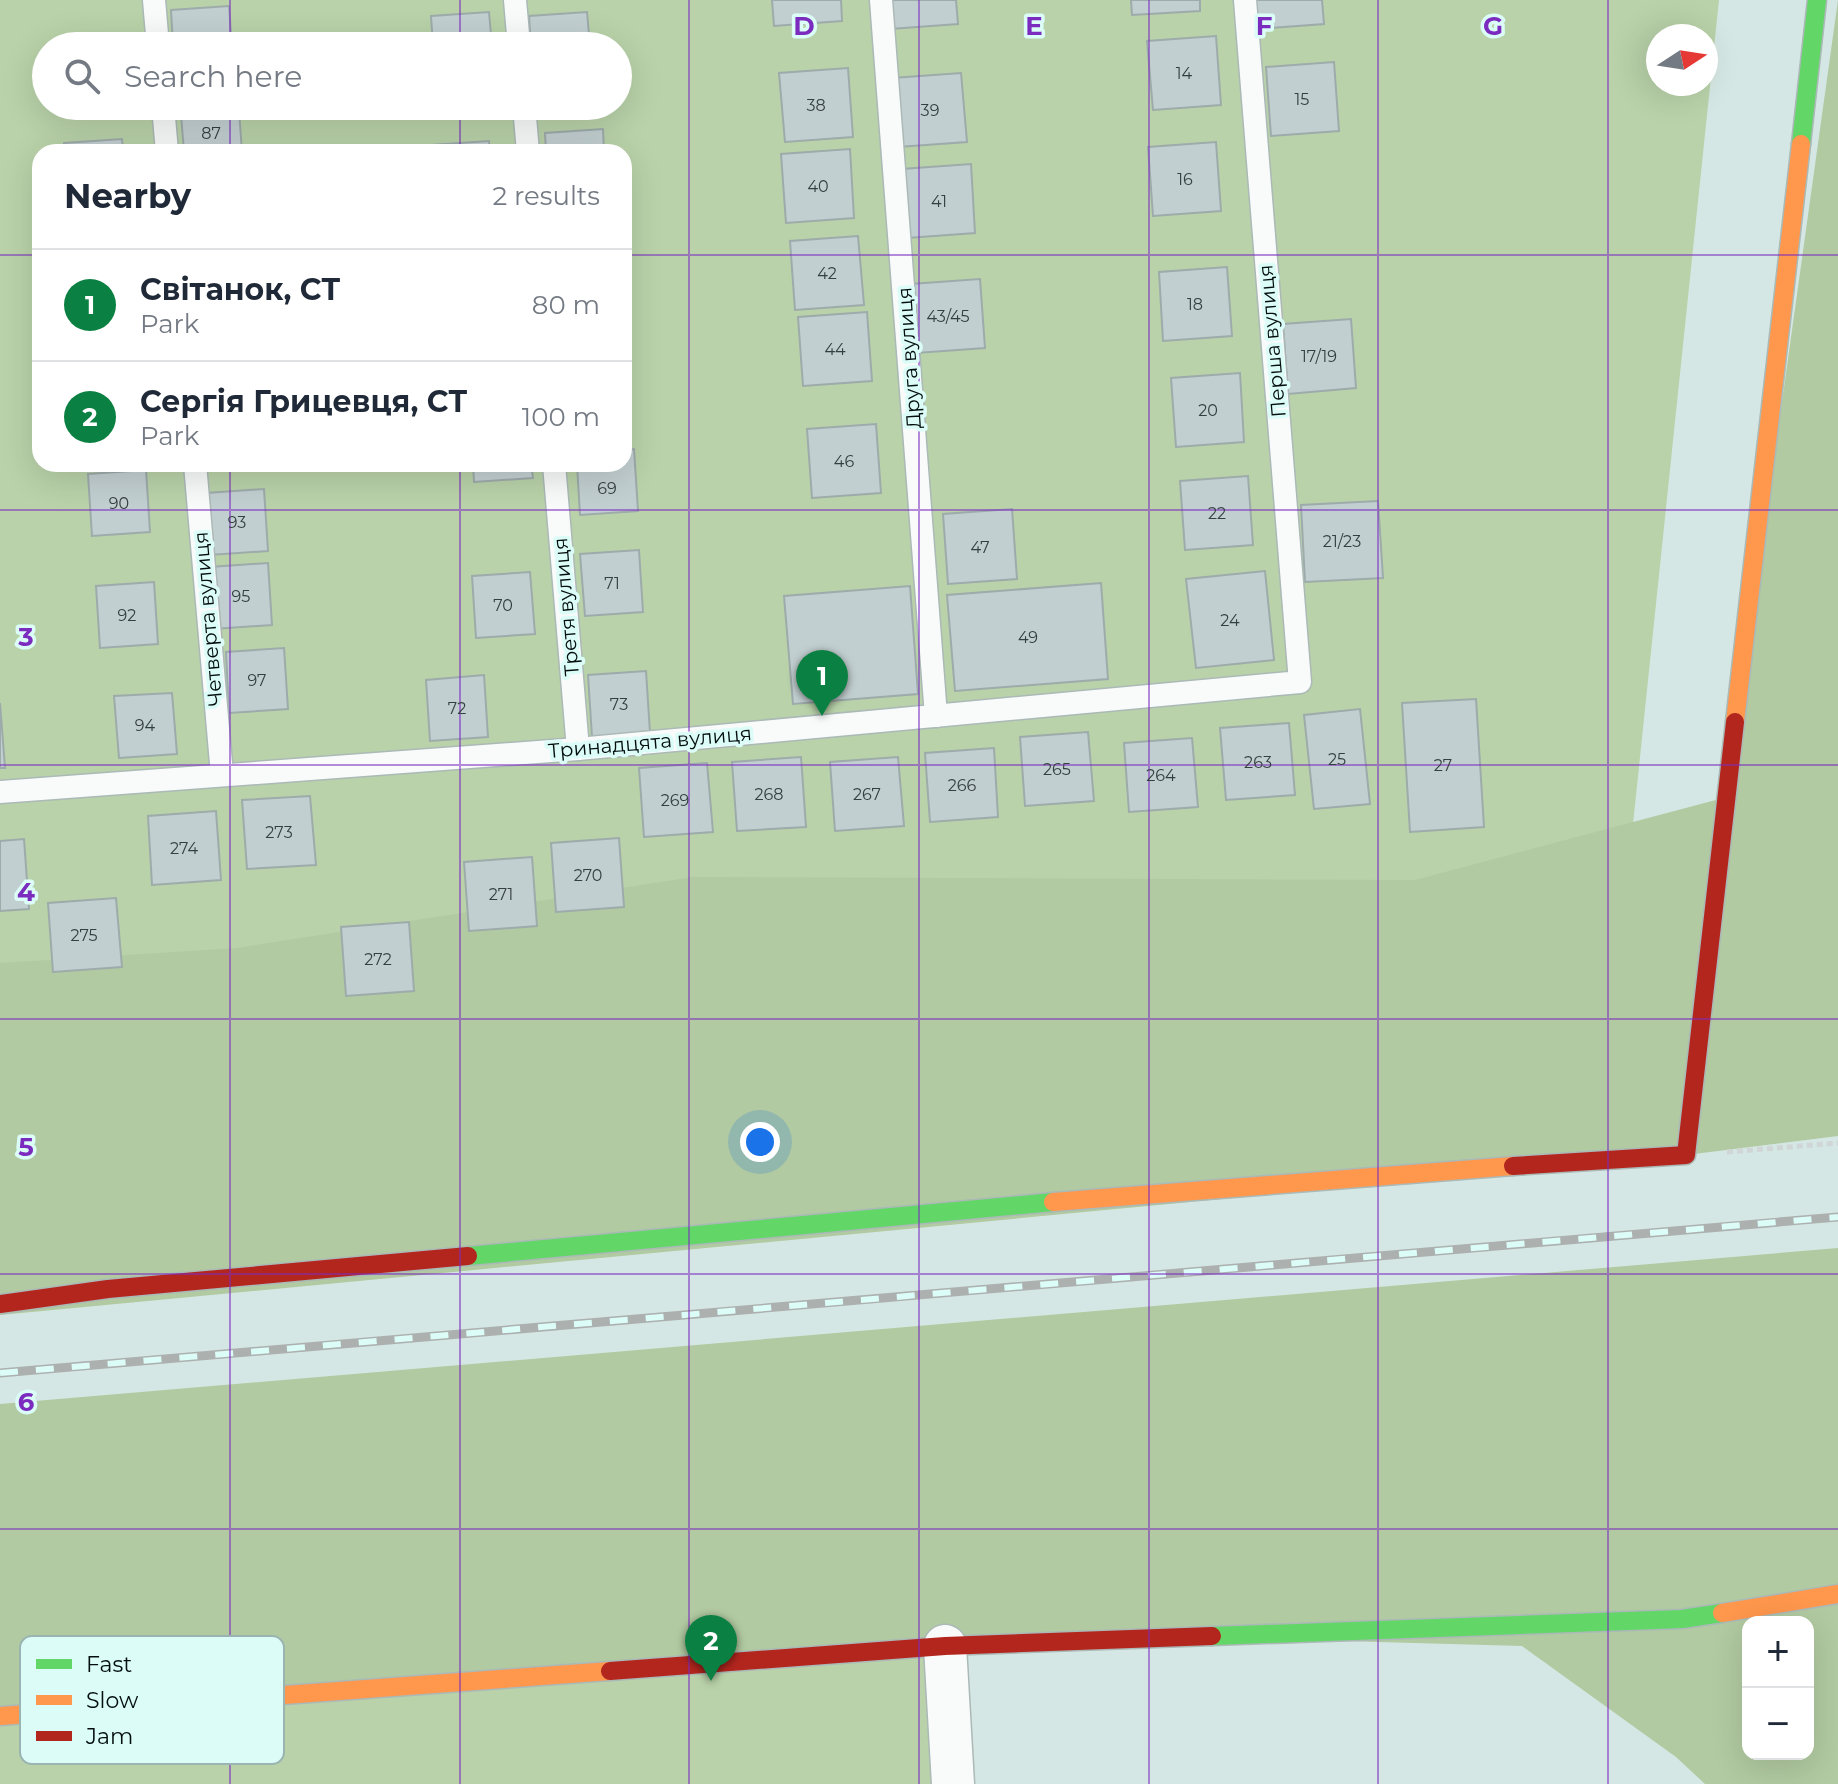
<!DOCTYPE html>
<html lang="en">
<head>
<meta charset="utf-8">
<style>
  :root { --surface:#fff; --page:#f2f2f3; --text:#1f2937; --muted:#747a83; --line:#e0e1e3; --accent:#0b8043 }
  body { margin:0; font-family:Montserrat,sans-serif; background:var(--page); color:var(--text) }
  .controls { position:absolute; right:24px; bottom:24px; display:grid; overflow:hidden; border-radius:16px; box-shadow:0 8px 32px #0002 }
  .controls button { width:72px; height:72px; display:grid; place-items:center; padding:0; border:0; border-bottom:2px solid var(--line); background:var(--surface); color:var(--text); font:40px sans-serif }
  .compass { position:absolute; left:1646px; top:24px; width:72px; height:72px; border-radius:50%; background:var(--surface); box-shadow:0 8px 32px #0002; rotate:78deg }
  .you { position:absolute; left:760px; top:1142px; width:28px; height:28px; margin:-20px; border:6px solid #fff; border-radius:50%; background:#1a73e8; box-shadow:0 0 0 12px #1a73e833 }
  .badge { display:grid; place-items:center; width:52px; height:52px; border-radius:50%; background:var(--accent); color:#fff; font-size:26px; font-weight:700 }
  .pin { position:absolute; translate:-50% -66px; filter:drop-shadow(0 2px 4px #0008) }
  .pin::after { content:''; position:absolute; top:42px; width:28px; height:24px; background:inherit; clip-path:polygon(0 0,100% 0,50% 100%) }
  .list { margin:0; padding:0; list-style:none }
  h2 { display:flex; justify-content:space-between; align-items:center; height:104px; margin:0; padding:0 32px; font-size:34px }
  h2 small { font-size:26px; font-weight:400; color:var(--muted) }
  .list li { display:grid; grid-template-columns:52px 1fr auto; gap:24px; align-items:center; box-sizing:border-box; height:112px; padding:0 32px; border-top:2px solid var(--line) }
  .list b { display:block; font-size:30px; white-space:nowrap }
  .list p { margin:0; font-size:26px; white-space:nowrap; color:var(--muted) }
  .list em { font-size:26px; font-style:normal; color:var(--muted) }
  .icon { flex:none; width:44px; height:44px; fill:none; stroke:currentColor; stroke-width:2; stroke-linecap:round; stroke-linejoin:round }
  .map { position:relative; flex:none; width:1838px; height:1784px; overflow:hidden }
  .search { position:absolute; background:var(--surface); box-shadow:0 8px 32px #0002; left:32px; top:32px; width:600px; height:88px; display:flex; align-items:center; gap:20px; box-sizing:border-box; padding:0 28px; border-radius:44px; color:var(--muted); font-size:30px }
  .panel { position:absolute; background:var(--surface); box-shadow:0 8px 32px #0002; left:32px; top:144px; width:600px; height:328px; border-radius:24px }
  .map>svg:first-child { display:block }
  .green { fill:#b9d2a9; fill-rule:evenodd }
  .forest { fill:#b1caa1; fill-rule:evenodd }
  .building { fill:#c2cfd0; stroke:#9eabab; stroke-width:2 }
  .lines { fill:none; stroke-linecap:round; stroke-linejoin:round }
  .lane-casing { stroke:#abb9b7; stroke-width:25 }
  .street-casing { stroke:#abb9b7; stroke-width:45 }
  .fast-casing { stroke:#abb9b7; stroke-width:21 }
  .slow-casing { stroke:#abb9b7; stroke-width:21 }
  .jam-casing { stroke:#abb9b7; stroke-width:21 }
  .path { stroke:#d0d5d5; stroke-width:5; stroke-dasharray:6 4; stroke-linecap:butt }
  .lane { stroke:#f9fbfb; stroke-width:22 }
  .street { stroke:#f9fbfb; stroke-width:42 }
  .fast { stroke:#63d668; stroke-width:18 }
  .slow { stroke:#ff974d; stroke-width:18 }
  .jam { stroke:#b3261e; stroke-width:18 }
  .rail-casing { stroke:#acb0af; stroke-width:9 }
  .rail { stroke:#dbfcf7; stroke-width:6; stroke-dasharray:18; stroke-linecap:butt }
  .grid { fill:none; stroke:#7b2cbf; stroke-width:2; stroke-opacity:0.55 }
  .labels { text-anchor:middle; stroke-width:7; stroke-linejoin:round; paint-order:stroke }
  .number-label { font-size:16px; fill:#343f3f }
  .street-label { font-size:20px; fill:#040e0d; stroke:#dbfcf7 }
  .key { fill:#dbfcf7; stroke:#9ab5b1; stroke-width:2 }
  .key-label { font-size:22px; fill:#040e0d }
  .grid-label { font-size:26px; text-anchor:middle; font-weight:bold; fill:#7b2cbf; stroke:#dbfcf7; stroke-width:7; stroke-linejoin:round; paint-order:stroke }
</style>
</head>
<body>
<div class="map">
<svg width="1838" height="1784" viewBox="0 0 1838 1784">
  <rect width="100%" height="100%" fill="#d5e7e4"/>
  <g class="green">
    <path d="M0,0H1719L1618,968L0,1046ZM1658,36H1706V84H1658ZM46,46H618V106H46ZM40,152H624V464H40Z"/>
    <path d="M945,1646L961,1784H0V1716Z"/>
  </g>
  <g class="forest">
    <path d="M1838,0V1136L1686,1155L0,1315V963L237,948L693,877L1415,880L1727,797Z"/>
    <path d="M1838,1248V1784H1705L1676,1757L1522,1646L1203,1637L0,1718V1404ZM1748,1622H1808V1754H1748Z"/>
  </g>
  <g class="building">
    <path d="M772,0H841L842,21L774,26Z"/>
    <path d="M888,0H956L958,24L890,29Z"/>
    <path d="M1131,0H1200V11L1132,15Z"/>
    <path d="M1253,0H1322L1324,24L1255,29Z"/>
    <path d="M229,6L232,46H173L171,10Z"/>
    <path d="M489,12L492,46H433L431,16Z"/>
    <path d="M587,12L590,46H531L529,16Z"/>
    <path d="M1216,36L1221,105L1153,110L1147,41Z"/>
    <path d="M1334,62L1339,131L1271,136L1266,67Z"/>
    <path d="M848,68L853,137L785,142L779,73Z"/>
    <path d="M961,73L967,142L898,147L893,78Z"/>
    <path d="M67,106H126V109L68,113Z"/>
    <path d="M239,110L242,152H184L181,114Z"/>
    <path d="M603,129L604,152H546L545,133Z"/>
    <path d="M122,139L123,152H64V143Z"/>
    <path d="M489,141L490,152H432L431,145Z"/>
    <path d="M1216,142L1221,211L1153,216L1148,147Z"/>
    <path d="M850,149L854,218L786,223L781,154Z"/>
    <path d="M971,164L975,233L907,238L902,169Z"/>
    <path d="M858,236L864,305L795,310L790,241Z"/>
    <path d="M1227,267L1232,336L1163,341L1159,272Z"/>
    <path d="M980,279L985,348L916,353L911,284Z"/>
    <path d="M867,312L872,381L803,386L798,317Z"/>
    <path d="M1351,319L1356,388L1288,394L1283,324Z"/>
    <path d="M1240,373L1244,442L1176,447L1171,378Z"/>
    <path d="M876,424L881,493L812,498L807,429Z"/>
    <path d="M634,449L638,511L580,515L577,464H624V450Z"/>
    <path d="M473,464H531L533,478L474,482Z"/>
    <path d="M146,470L150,532L92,536L88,474Z"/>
    <path d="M1248,476L1253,545L1185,550L1180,481Z"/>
    <path d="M264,489L268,551L209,555L206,493Z"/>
    <path d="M1378,501L1383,578L1305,582L1301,505Z"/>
    <path d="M1012,509L1017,579L948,584L943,514Z"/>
    <path d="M639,550L643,612L585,616L580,554Z"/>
    <path d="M268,563L272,625L213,629L210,567Z"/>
    <path d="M1265,571L1274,660L1196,668L1186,579Z"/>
    <path d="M530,572L535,634L476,638L472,576Z"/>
    <path d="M154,582L158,644L100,648L96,586Z"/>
    <path d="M1101,583L1108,679L955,691L947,595Z"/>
    <path d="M910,586L918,694L793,704L784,596Z"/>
    <path d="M284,648L288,709L229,713L226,652Z"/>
    <path d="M646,671L650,733L592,737L588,675Z"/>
    <path d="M484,675L488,737L430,741L426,680Z"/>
    <path d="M172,693L177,754L119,758L114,696Z"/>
    <path d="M1476,699L1484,827L1410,832L1402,703Z"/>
    <path d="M0,703L5,768H0Z"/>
    <path d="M1360,709L1370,804L1314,809L1304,715Z"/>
    <path d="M1289,723L1295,795L1226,800L1220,728Z"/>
    <path d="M1088,732L1094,801L1025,806L1020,737Z"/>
    <path d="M1192,738L1198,807L1129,812L1124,743Z"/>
    <path d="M994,748L998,817L930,822L925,753Z"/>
    <path d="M801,757L806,827L737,831L732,762Z"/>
    <path d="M898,757L904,826L835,831L830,762Z"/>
    <path d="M707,763L713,832L644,837L639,768Z"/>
    <path d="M310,796L316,865L247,869L242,800Z"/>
    <path d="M216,811L221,880L152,885L148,816Z"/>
    <path d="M619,838L624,907L556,912L551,843Z"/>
    <path d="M24,839L29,909L0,911V841Z"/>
    <path d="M532,857L537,926L469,931L464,862Z"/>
    <path d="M116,898L122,967L53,972L48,903Z"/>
    <path d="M409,922L414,991L346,996L341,927Z"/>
  </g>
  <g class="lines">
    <g class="lane-casing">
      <g id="lane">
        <path d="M154,0L158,46"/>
        <path d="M515,0L519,46"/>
        <path d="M881,0L936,716"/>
        <path d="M163,106L167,152"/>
        <path d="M524,106L528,152"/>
        <path d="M195,464L222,775"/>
        <path d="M554,464L578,749"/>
        <path d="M0,792L578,749L1300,682L1245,0"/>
      </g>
    </g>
    <g class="street-casing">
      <path id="street" d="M945,1646L953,1784"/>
    </g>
    <g class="fast-casing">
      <g id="fast">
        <path d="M1801,144L1817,0"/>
        <path d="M468,1256L1053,1202"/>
        <path d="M1212,1636L1682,1619L1722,1613"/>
      </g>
    </g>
    <g class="slow-casing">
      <g id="slow">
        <path d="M1735,722L1801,144"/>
        <path d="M1053,1202L1513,1166"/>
        <path d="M1722,1613L1838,1594"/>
        <path d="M0,1716L610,1671"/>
      </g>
    </g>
    <g class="jam-casing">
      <g id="jam">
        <path d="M1513,1166L1686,1155L1735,722"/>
        <path d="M0,1304L108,1289L468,1256"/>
        <path d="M610,1671L945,1646L1212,1636"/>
      </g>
    </g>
    <path class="path" d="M1727,1152L1838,1143"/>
    <use href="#lane" class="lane"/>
    <use href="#street" class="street"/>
    <use href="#fast" class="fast"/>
    <use href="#slow" class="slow"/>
    <use href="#jam" class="jam"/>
    <g class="rail-casing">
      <path id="rail" d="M0,1373L1838,1217"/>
    </g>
    <use href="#rail" class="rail"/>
  </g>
  <path class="grid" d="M230,0V46M460,0V46M689,0V1784M919,0V1784M1149,0V1784M1378,0V1784M1608,0V1784M230,106V152M460,106V152M0,255H40M624,255H1838M230,464V1784M460,464V1784M0,510H1838M0,765H1838M0,1019H1838M0,1274H1838M0,1529H1838"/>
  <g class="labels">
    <g class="number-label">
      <text x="1184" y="79">14</text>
      <text x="1302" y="105">15</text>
      <text x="816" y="111">38</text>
      <text x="930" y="116">39</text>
      <text x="211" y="139">87</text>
      <text x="1185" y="185">16</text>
      <text x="818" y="192">40</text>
      <text x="939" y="207">41</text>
      <text x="827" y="279">42</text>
      <text x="1195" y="310">18</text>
      <text x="948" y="322">43/45</text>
      <text x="835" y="355">44</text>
      <text x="1319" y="362">17/19</text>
      <text x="1208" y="416">20</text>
      <text x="844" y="467">46</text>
      <text x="607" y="494">69</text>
      <text x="119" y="509">90</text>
      <text x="1217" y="519">22</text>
      <text x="237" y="528">93</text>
      <text x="1342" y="547">21/23</text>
      <text x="980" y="553">47</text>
      <text x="612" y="589">71</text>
      <text x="241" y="602">95</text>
      <text x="503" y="611">70</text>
      <text x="127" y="621">92</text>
      <text x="1230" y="626">24</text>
      <text x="1028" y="643">49</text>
      <text x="257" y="686">97</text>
      <text x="619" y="710">73</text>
      <text x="457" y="714">72</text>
      <text x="145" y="731">94</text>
      <text x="1337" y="765">25</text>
      <text x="1258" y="768">263</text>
      <text x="1443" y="771">27</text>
      <text x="1057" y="775">265</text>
      <text x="1161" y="781">264</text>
      <text x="962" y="791">266</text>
      <text x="769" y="800">268</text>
      <text x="867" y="800">267</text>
      <text x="675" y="806">269</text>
      <text x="279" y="838">273</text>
      <text x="184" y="854">274</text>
      <text x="588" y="881">270</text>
      <text x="501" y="900">271</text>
      <text x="84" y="941">275</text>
      <text x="378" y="965">272</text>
    </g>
    <g class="street-label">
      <text transform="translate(1272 341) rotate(-95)" y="7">Перша вулиця</text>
      <text transform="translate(909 358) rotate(-94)" y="7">Друга вулиця</text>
      <text transform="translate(566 607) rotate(-95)" y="7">Третя вулиця</text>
      <text transform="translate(208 619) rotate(-95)" y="7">Четверта вулиця</text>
      <text transform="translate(650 742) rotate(-5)" y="7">Тринадцята вулиця</text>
    </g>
  </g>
  <rect x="20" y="1636" width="264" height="128" rx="12" class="key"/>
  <rect x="36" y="1659" width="36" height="10" fill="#63d668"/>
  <rect x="36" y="1695" width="36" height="10" fill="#ff974d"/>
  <rect x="36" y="1731" width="36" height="10" fill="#b3261e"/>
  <g class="key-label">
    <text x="86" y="1672">Fast</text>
    <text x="86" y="1708">Slow</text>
    <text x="86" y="1744">Jam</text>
  </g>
  <g class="grid-label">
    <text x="804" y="35">D</text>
    <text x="1034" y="35">E</text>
    <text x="1264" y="35">F</text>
    <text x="1493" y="35">G</text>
    <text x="26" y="646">3</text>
    <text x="26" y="901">4</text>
    <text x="26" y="1156">5</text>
    <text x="26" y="1411">6</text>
  </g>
</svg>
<div class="controls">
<button>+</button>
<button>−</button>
</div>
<svg class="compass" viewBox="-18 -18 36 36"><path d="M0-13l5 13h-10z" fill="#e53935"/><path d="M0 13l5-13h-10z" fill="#747a83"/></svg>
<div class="you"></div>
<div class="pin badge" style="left:822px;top:716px">1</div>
<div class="pin badge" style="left:711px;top:1681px">2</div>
<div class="search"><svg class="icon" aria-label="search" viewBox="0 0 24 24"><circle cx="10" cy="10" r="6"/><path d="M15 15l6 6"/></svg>Search here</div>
<section class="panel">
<h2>Nearby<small>2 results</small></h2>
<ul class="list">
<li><span class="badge">1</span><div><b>Світанок, СТ</b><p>Park</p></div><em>80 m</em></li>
<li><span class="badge">2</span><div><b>Сергія Грицевця, СТ</b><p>Park</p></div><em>100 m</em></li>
</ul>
</section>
</div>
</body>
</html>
